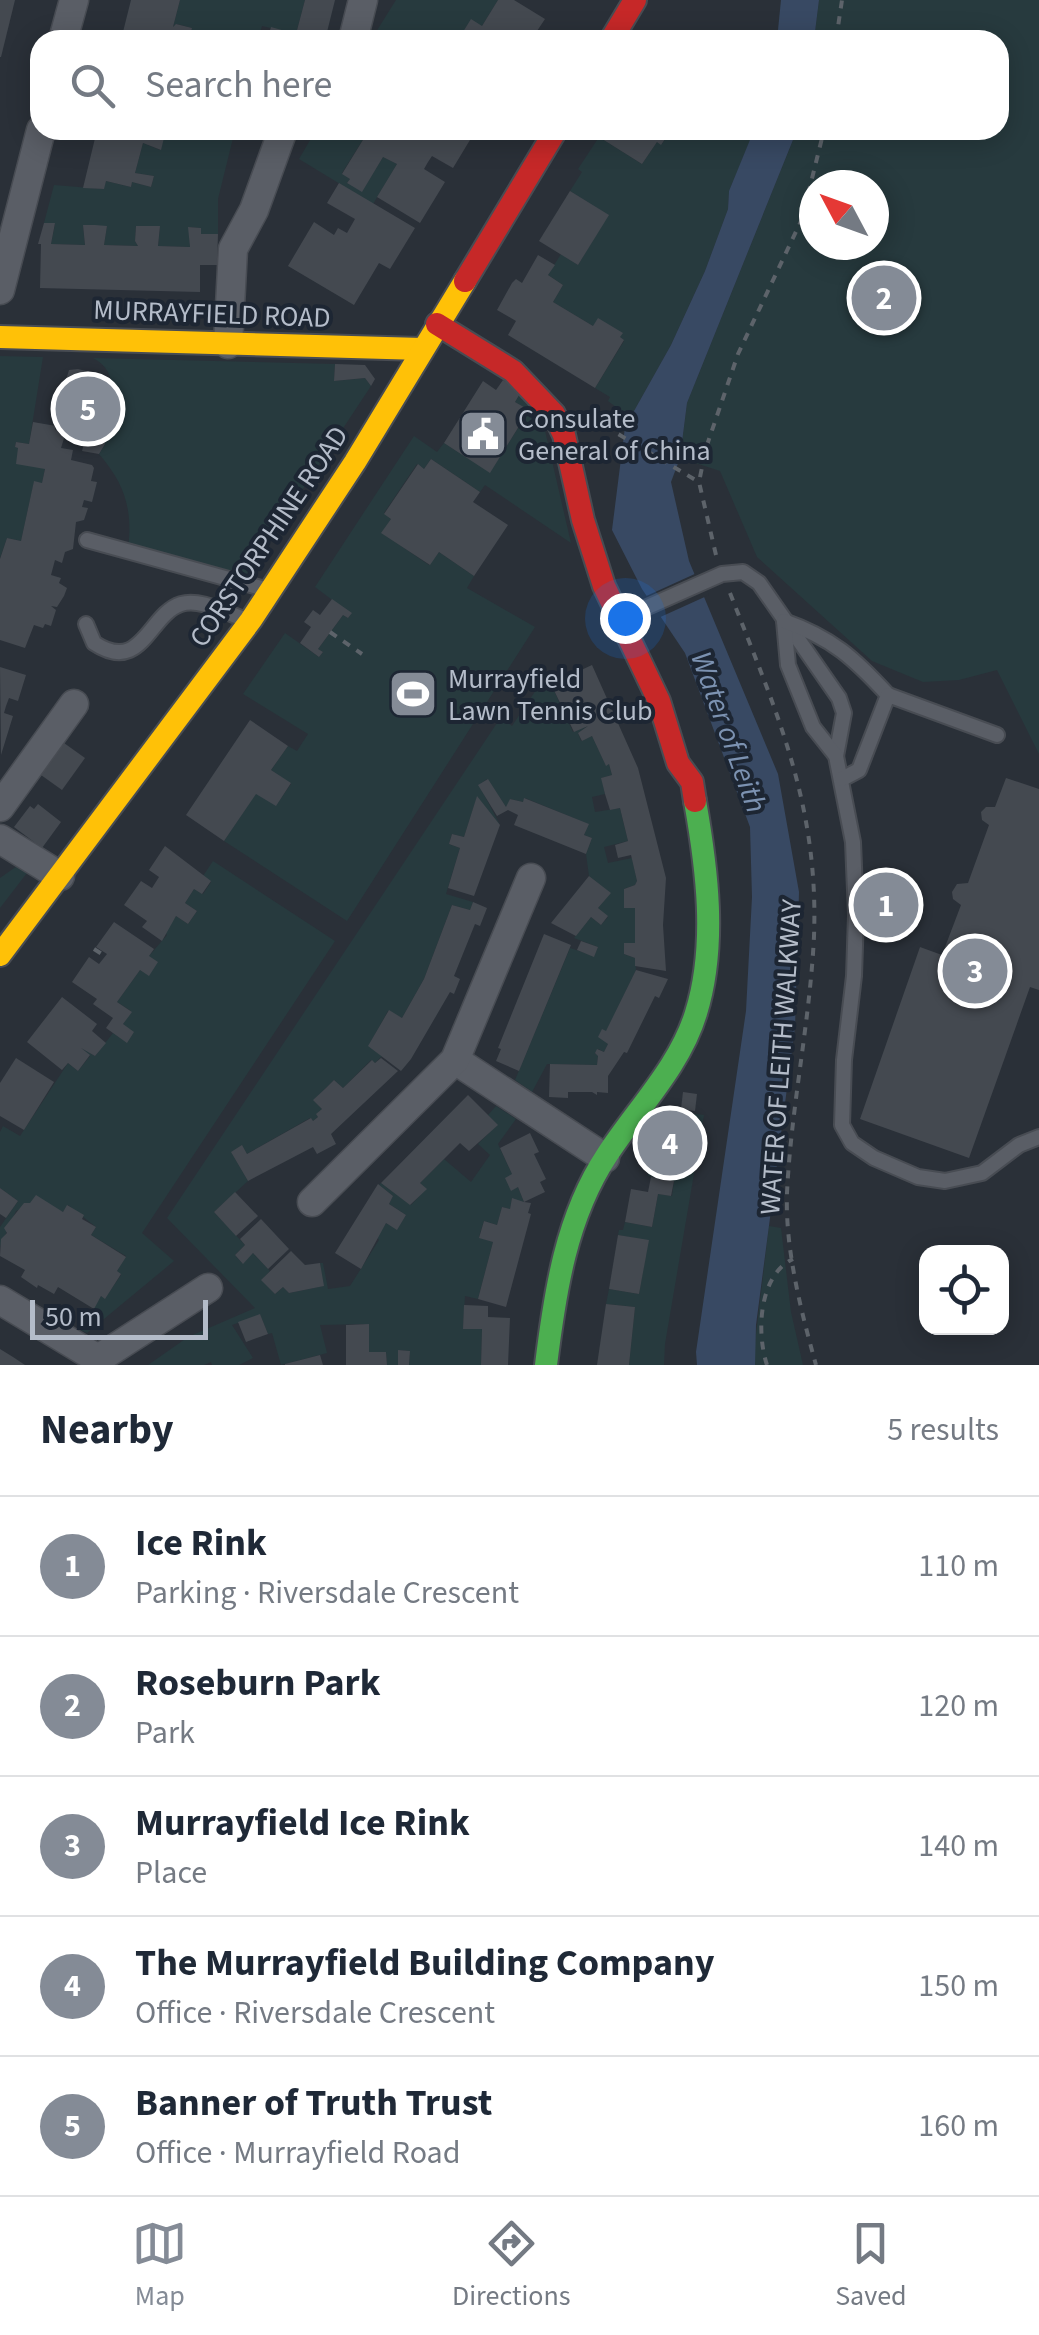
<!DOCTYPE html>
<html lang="en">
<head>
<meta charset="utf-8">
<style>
  :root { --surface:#fff; --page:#f6f6f7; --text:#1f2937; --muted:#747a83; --line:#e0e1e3; --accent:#848b96 }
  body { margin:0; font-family:"Source Sans 3",sans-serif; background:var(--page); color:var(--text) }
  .controls { position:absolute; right:30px; bottom:30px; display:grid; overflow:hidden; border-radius:20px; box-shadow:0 5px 25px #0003 }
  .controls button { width:90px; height:90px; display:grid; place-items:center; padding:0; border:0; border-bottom:2px solid var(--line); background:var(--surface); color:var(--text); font:50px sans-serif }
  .compass { position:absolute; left:799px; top:170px; width:90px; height:90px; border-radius:50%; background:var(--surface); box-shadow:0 5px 25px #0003; rotate:311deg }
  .scale { position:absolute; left:30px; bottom:25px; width:178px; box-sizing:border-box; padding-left:10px; border:5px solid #b4bcc9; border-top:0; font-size:28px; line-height:35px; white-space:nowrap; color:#b4bcc9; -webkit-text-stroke:8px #1d2633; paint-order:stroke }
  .you { position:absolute; left:625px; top:618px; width:35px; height:35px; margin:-25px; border:8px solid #fff; border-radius:50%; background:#1a73e8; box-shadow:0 0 0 15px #1a73e833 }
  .badge { display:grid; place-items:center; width:65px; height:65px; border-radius:50%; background:var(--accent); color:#fff; font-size:32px; font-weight:700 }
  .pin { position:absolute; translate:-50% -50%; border:5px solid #fff; box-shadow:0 2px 10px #0006 }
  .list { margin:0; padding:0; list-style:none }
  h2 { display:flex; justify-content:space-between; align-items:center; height:130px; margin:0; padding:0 40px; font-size:42px }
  h2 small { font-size:32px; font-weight:400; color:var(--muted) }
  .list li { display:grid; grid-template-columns:65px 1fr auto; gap:30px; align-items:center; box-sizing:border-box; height:140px; padding:0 40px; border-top:2px solid var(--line) }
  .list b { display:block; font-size:38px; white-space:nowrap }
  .list p { margin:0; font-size:32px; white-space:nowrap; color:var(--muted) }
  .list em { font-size:32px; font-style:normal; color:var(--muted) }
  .icon { flex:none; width:55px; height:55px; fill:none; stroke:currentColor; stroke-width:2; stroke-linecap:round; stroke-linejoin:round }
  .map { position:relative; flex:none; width:1039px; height:1365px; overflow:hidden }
  .search { position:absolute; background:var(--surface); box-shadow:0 5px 25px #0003; left:30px; right:30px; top:30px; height:110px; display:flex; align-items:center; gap:25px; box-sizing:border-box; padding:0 35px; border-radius:30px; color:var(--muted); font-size:38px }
  .sheet { height:830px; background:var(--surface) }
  nav { display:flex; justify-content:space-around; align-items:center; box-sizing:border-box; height:140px; border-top:2px solid var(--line); background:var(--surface); font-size:28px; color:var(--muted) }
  nav a { display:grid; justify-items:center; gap:5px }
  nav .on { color:var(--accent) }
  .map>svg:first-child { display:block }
  .green { fill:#273a3e; fill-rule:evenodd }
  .water { fill:#384963 }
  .pier { fill:#2a3038 }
  .building { fill:#444950 }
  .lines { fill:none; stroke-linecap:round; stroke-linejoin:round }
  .lane-casing { stroke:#484c53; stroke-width:18 }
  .street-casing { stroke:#484c53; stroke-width:31 }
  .fast-casing { stroke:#484c53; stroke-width:26 }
  .slow-casing { stroke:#484c53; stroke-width:26 }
  .jam-casing { stroke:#484c53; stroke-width:26 }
  .path { stroke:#5d636a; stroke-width:4; stroke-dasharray:8 8; stroke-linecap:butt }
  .lane { stroke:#5a5e66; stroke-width:14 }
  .street { stroke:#5a5e66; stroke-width:28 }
  .fast { stroke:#4caf50; stroke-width:22 }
  .slow { stroke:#ffc107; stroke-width:22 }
  .jam { stroke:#c62828; stroke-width:22 }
  .labels { text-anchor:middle; stroke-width:8; stroke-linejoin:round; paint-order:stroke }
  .street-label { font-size:28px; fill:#b4bcc9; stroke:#1d2633 }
  .poi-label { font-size:28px; fill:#b4bcc9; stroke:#1d2633; text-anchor:start }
  .water-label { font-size:30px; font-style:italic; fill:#7c92b1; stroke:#1d2633 }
</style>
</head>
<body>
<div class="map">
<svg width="1039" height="1365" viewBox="0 0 1039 1365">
  <rect width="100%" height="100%" fill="#2a3038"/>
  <g class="green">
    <path d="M180,0H305L296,34L262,26L258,40H189L192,28L177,24L173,27Z"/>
    <path d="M396,0H498L482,26L458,40H371Z"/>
    <path d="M819,0H1039V754L997,670L959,680L923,682L872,661L757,557L720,471L680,458L687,403L797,130H999V40H814ZM814,185H874V245H814Z"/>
    <path d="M166,130H235L218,199V234H201V228L189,227L190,247L158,246L160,227L136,226L135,241L138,246L104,245L107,226H83L85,245L51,244L55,224L44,223L54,185L103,189L106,181L131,187L132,182L151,187L154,176L135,173L143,143L160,150Z"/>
    <path d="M316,130H369L342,173L350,179L347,183L362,191L383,157L397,164L373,204L299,159Z"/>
    <path d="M671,130H737L752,136L729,191L728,209L705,271L671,345L625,427L616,419V407L608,401L610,397L595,388L624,341L620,337L622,333L593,326L553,302L563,285L548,275L561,254L578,265L608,215L570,191L582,172L578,169L599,137L642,164L657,142L662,144Z"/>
    <path d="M0,356L43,357L29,444L16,442L15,446L45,469L42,483L34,482L21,541L7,538L0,558Z"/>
    <path d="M93,358L335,364L334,381L365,378L371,386L246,575L128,549C133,510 125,484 99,454L105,444L103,435C109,408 124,374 93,358Z"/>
    <path d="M521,392L540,409L571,543L485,485L480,492L431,459L424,469L417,464L384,513L391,519L382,533L429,565L439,552L474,576L467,588L535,627L347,921L224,841L256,793L276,805L291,784L271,770L288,746L297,751L308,734L243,694L285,633L319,657L323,652L318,649L343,615L348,618L351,614L315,587L414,436L437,452L444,443L490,472L529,411L515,402Z"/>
    <path d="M551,684L573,732L588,726L578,733L581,741L592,736L606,765L609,764L612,775L602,778L605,794L592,797L595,812L620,808L628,841L604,847L608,863L632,858L637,881L635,885L624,889V908H635V943H624V954L635,958L636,970L603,1039L608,1044L604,1052L598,1049L595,1053L598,1056L597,1065L547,1064L532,1092L515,1080L570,948L594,956L598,947L574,938L591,917L601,925L608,917L598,908L610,893L589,876L586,854L592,838L584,835L588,824L525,798L523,802L510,799L508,810L487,779L479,785L500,825L477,797L464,837L452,834L449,844L460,848L446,894L473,902L470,910L452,905L424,979L402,1018L388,1011L369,1045L382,1056L375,1063L371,1060L343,1088L334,1080L314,1100L322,1109L317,1114L318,1117L313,1121L310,1118L247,1154L242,1146L232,1153L248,1181L214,1212L245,1245L235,1255L242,1263L253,1253L270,1271L262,1280L275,1294L283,1287L289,1293L323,1286L320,1263H323L328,1289L350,1286L379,1240L377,1237L386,1223L397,1229L406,1215L389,1204L393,1196L379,1185L381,1183L411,1205L426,1189L420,1183L444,1159L471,1182L490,1155L478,1144L497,1125L488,1115L496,1106L516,1119L498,1144L512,1174L511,1190L518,1187L524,1202L512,1199L510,1209L502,1207L497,1225L484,1221L479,1237L493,1242L478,1299L465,1296L463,1328L482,1329L481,1365H409L410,1351L399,1350L398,1365H387L386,1352H369L368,1324L320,1325L327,1353L281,1365L272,1333L268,1334L260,1315L232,1325L253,1358L239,1365H212L211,1362L204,1365H148L188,1337L255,1308L167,1218L501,717L512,726L536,690Z"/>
    <path d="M213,861L335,941L142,1233L174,1261L87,1333L80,1330L101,1296L105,1298L121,1275L117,1271L126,1256L91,1235L96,1227L68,1205L63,1212L24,1203L21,1209L16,1211L0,1247V1227L18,1201L0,1188V1132L3,1126L20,1136L68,1063L78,1071L90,1056L80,1047L95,1056L113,1033L127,1042L123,1024L131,1011L117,1002L140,970L149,975V956L167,935L165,932L176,916L188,924L197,911L185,903L194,889L203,894L211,882L203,876Z"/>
    <path d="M20,864L30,869L0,908V878Z"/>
    <path d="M672,1111L704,1115L665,1344L664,1365H629L635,1307L606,1304L609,1289L639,1294L648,1241L618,1235L619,1230H623L625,1222L652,1227L658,1194L672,1196L674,1181L648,1176V1173L672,1177L674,1165H684L670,1123Z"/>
    <path d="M769,1226L781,1228L791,1312L803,1365H755L753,1359Z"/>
  </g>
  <g class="water">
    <path d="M781,0H819L814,40H777Z"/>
    <path d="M754,130H797L687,403L680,458L671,482L689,561L778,774L799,892L795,1027L756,1325L755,1365H697L696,1352L746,1011L752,897L750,827L685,653L642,589L612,530L625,427L671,345L705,271L728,209L729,191Z"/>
  </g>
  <path class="pier" d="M699,572L709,595L656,619L642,598Z"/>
  <g class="building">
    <path d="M0,0H15L1,57H0Z"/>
    <path d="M131,0H180L173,27L176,24L192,28L189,40H121Z"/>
    <path d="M305,0H335L325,40L309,37V40H267L271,27L296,34Z"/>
    <path d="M498,0H514L545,19L531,40H458L471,19L482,26Z"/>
    <path d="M97,130H166L161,150L143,143L135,173L154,176L151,187L132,182L131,187L106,181L104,189L83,188Z"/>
    <path d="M369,130H376L391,139L394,135L398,138L403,130L415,133L417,130H476L453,168L432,156L428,162L424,169L445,182L420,223L377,197L397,164L383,157L362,192L347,183L350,179L342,174Z"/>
    <path d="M604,130H671L661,145L657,142L642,164L599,137Z"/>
    <path d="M339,183L415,228L390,269L379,263L354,305L288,266L314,222L334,235L338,228L347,233L355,219L327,203Z"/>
    <path d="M570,191L609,215L578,265L539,241Z"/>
    <path d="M44,223H55L51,244L85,245L83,225H95L107,226L104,245L138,246L135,241L136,226H160L158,246L190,247L188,227L201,228V234H218L217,265H200V292L40,288L41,244H38Z"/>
    <path d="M538,255L555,265L548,275L563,285L553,302L593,326L598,318L623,333L620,337L624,340L595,388L508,335L516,321L497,310L512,283L516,279L522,283Z"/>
    <path d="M335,364L365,365L375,379L371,386L365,378L334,381Z"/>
    <path d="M78,369L90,372L88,382L111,387L101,430L105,444L99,454L82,451L86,436L66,432L61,448L73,450L71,460L92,465L94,468L91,481L97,482L92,502L84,500L82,507L88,508L84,520L76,522L73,549L65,552L62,563L55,560L51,575L61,578L59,583L67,588L64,596L57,607L51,606L56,610L51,626L45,624L43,628L34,625L25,648L0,640V559L7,538L21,541L34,481L42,483L45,469L16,464L18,448L15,447L16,442L29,444L33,422L56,426L55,430L61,431L65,412L59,407L60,400L69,370Z"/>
    <path d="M503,380L521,392L515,402L529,410L490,473L444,443L483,381L496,390Z"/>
    <path d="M431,459L480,492L473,502L508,525L474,576L439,552L430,565L381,533L391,519L384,514L418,464L424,469Z"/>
    <path d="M332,599L352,613L348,618L343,615L318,649L323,652L319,657L300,643L311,627L304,622L313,610L320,615Z"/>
    <path d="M592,665L638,768L666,878L663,925L666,971L635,966V958L624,954V943H635V908H624V889L635,885L637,881L631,855L618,858L615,845L628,841L620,808L610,810L605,794L601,778L612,775L609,764L606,766L592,736L582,741L578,733L588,726L574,732L551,684Z"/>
    <path d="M0,667L26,675L18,701L9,698L6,706L4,713L13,716L1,755Z"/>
    <path d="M250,720L288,746L271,770L291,783L276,806L256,794L224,841L186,815Z"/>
    <path d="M64,743L85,758L62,790L41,775Z"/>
    <path d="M1006,778L1039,789V990L1030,987L969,1158L860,1119L920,947L942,955L961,905L953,899L952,892L957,884L968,883L989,825L982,820L981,812L986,807H995Z"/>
    <path d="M488,779L506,807L510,799L523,802L524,798L589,824L584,835L592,838L586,854L514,825L518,815L508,810L497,816L478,785Z"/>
    <path d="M477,796L500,825L474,896L448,888L460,848L449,844L452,834L464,837Z"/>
    <path d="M38,804L61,822L42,848L14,827L30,806L34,809Z"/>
    <path d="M165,846L211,881L202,894L194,889L185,903L197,911L188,924L176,916L162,941L142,927L147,921L124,905L141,881L152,888L159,877L149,870Z"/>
    <path d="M589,876L611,893L598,908L608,916L601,925L591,917L576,936L551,923Z"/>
    <path d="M473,902L487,908L480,926L475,924L454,976L460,979L454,994L450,992L411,1059L401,1071L368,1046L389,1010L402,1018L424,979L452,905L470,910Z"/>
    <path d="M114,922L154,949L149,956L158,962L149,976L140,970L117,1002L132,1012L123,1024L134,1032L127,1043L106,1028L113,1018L93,1004L97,999L72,982L89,957L99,964L107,954L96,947Z"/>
    <path d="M544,934L571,945L519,1071L496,1061L501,1049L498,1048Z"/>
    <path d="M581,941L598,947L594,957L577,950Z"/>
    <path d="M636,970L668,979L659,998L655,996L627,1053L624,1052L608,1076V1093L597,1092V1095L592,1092H568V1098L549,1097L550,1064L597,1065L598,1056L595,1053L597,1049L604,1052L608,1044L598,1037L602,1029L606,1031Z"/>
    <path d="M62,997L97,1024L92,1031L106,1043L95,1056L81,1048L90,1055L78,1071L68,1063L62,1070L27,1042Z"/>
    <path d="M16,1058L54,1082L24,1130L0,1116V1083Z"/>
    <path d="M381,1058L398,1071L331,1134L336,1144L317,1154L313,1147L248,1181L231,1152L242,1145L247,1154L311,1118L313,1121L318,1117L316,1114L322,1109L313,1100L326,1088L334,1080L343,1088L372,1060L375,1063Z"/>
    <path d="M683,1092L697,1094L695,1111L681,1109Z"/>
    <path d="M468,1095L498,1125L469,1151L460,1143L420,1183L427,1189L410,1205L381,1183Z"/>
    <path d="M670,1123L691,1127L684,1166L674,1165L672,1177L648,1173L655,1131L668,1133Z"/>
    <path d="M530,1133L539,1152L534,1154L546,1179L540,1182L545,1192L524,1202L531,1203L528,1213L531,1214L506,1307L478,1299L493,1242L479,1238L484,1221L497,1225L502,1207L510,1209L512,1198L524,1202L518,1187L511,1191L505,1178L512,1174L500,1148Z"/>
    <path d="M651,1177L674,1181L671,1196L658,1194L652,1227L625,1222L631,1189L648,1192Z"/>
    <path d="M378,1184L393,1196L389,1204L406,1215L397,1230L386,1223L361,1269L335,1253Z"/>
    <path d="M0,1188L18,1201L6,1218L0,1214Z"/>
    <path d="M235,1192L258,1216L236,1236L214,1212Z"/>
    <path d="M36,1195L63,1212L67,1205L84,1215L82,1219L96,1227L91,1235L126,1257L117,1271L121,1274L105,1299L101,1296L94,1309L58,1287L54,1294L38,1285L37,1288L21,1277L25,1270L0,1256L1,1239L7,1233L4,1228L24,1203H30Z"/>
    <path d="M261,1219L289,1249L268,1269L253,1253L243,1264L235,1255L245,1245L240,1239Z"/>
    <path d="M618,1235L649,1240L639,1294L609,1289Z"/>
    <path d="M291,1251L305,1265L320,1263L324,1286L289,1293L283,1287L275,1294L261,1280Z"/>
    <path d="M606,1304L635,1307L629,1365H597Z"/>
    <path d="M464,1305L488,1306V1317L510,1318L508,1365H481L482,1329H463Z"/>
    <path d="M260,1314L268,1334L246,1342L238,1322Z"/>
    <path d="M369,1324V1352H386L387,1365H346V1325Z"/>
    <path d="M0,1349L13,1357L25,1365H0Z"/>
    <path d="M398,1350L410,1351L409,1365H398Z"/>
    <path d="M320,1355L323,1365H285V1364Z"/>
  </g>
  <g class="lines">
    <g class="lane-casing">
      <g id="lane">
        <path d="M87,540L265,589"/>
        <path d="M618,620L722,574L743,572L759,583L839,698L844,713L836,756"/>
        <path d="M784,621L788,665L813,727L836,756L853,842L856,915L854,976L844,1060L842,1125L852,1143L874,1158L918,1177L945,1181L982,1173L1019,1145L1039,1137"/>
        <path d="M784,621C832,638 854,658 888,695"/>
        <path d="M86,624L94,643C142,675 149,614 181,604C200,598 226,613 244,619"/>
        <path d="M842,779L859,770L888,695L997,735"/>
        <path d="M856,915H873"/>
      </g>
    </g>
    <g class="street-casing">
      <g id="street">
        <path d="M63,40L74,0"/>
        <path d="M353,40L363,0"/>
        <path d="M0,290L41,130"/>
        <path d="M228,344L233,249L254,210L283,130"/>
        <path d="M0,807L74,704"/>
        <path d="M0,839L60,876"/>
        <path d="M455,1060L605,1158"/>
        <path d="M312,1202L455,1060L531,878"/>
        <path d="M0,1300L98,1359L208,1288"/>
      </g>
    </g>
    <g class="fast-casing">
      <path id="fast" d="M546,1365C555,1292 566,1217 607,1155C637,1109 680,1066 696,1013C717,945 707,869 695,801"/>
    </g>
    <g class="slow-casing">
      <g id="slow">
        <path d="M0,337L422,349"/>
        <path d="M0,955L251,620L355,462L465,281"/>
      </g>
    </g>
    <g class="jam-casing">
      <g id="jam">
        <path d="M611,40L635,0"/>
        <path d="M465,281L556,130"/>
        <path d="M437,324L513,371L554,414L564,435L583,520L604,586L659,701L678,763L692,782L695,801"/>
      </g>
    </g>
    <g class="path">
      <path d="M836,40L842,0"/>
      <path d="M591,418L699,482"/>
      <path d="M716,555L699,482L706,448L738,354L802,219L824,130"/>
      <path d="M730,593C776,711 819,804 814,936C810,1022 791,1107 787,1193C785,1249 801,1311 816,1365"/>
      <path d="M330,632L362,654"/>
      <path d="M94,949L105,956"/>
      <path d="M767,1365C756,1332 759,1275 793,1259"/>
    </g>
    <use href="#lane" class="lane"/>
    <use href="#street" class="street"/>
    <use href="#fast" class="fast"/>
    <use href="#slow" class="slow"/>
    <use href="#jam" class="jam"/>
  </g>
  <defs>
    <g id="civic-square" transform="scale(2.5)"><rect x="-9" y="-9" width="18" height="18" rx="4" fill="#848b96" stroke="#1d2633"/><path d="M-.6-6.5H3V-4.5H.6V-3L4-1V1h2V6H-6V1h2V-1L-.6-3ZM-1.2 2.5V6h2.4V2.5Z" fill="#fff"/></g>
    <g id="stadium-square" transform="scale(2.5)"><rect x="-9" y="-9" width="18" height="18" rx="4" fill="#848b96" stroke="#1d2633"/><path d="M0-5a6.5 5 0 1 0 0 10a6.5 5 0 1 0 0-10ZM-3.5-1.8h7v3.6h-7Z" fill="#fff"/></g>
  </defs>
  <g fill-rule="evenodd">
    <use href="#civic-square" x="483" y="434"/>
    <use href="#stadium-square" x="413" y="694"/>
  </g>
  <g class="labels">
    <g class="street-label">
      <text transform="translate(212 313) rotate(2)" y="10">MURRAYFIELD ROAD</text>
      <text transform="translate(268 536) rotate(-56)" y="10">CORSTORPHINE ROAD</text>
      <text transform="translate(780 1057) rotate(-86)" y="10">WATER OF LEITH WALKWAY</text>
    </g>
    <g class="poi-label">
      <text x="518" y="428">Consulate<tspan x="518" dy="32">General of China</tspan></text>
      <text x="448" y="688">Murrayfield<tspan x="448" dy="32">Lawn Tennis Club</tspan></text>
    </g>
    <g class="water-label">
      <text transform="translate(729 732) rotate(70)" y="10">Water of Leith</text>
    </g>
  </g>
</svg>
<div class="controls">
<button><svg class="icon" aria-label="locate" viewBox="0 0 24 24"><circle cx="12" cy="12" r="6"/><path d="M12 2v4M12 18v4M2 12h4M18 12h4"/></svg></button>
</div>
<svg class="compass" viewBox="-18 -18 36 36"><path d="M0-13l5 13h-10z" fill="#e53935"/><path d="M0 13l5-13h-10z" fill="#747a83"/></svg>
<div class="scale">50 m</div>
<div class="you"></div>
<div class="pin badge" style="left:886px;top:905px">1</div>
<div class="pin badge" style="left:884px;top:298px">2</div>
<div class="pin badge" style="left:975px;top:971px">3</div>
<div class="pin badge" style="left:670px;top:1143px">4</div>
<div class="pin badge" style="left:88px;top:409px">5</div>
<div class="search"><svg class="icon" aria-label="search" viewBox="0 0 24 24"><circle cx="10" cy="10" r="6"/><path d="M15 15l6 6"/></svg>Search here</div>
</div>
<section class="sheet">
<h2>Nearby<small>5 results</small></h2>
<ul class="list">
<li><span class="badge">1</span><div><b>Ice Rink</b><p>Parking · Riversdale Crescent</p></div><em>110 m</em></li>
<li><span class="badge">2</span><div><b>Roseburn Park</b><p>Park</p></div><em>120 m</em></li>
<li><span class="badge">3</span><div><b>Murrayfield Ice Rink</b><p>Place</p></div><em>140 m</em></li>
<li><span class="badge">4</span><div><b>The Murrayfield Building Company</b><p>Office · Riversdale Crescent</p></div><em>150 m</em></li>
<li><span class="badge">5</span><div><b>Banner of Truth Trust</b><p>Office · Murrayfield Road</p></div><em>160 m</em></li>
</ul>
</section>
<nav>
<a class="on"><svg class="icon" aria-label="map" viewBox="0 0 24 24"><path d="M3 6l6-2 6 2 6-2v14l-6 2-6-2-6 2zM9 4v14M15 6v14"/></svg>Map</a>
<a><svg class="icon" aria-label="directions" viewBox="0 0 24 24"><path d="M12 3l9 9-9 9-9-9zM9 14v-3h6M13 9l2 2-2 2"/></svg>Directions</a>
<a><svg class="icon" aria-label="saved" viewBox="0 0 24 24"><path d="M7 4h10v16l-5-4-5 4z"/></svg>Saved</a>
</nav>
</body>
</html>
